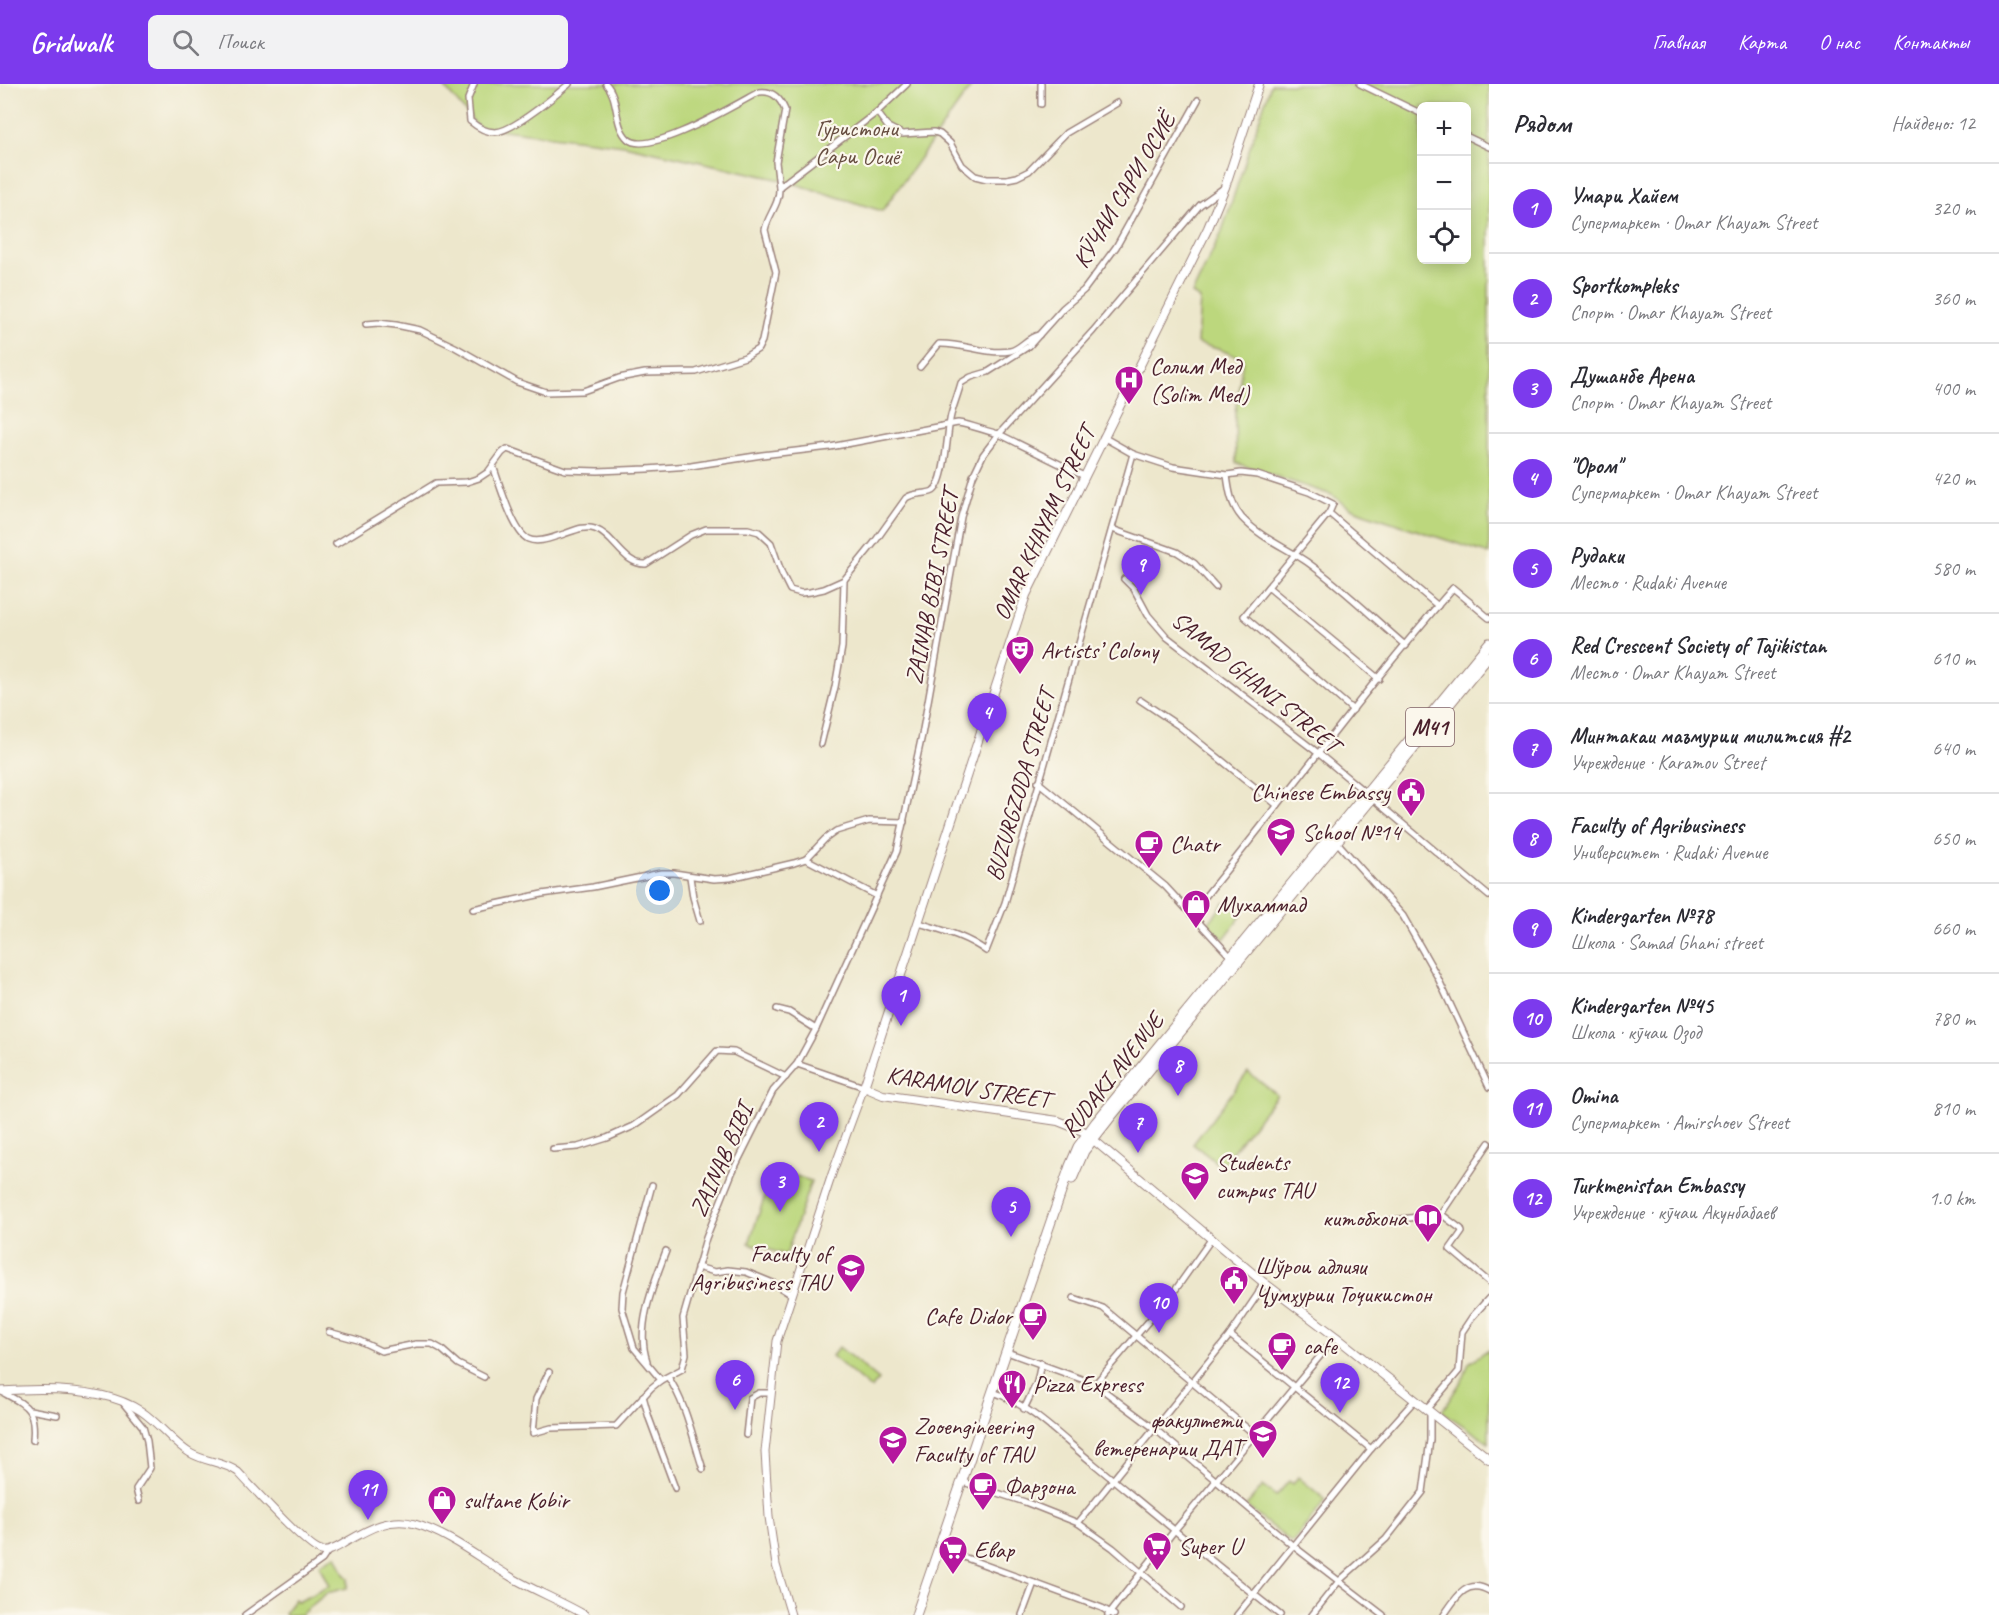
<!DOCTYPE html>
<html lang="ru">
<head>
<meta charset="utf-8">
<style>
  :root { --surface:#fff; --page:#f2f2f3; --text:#2b2b33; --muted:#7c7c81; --line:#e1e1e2; --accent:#7c3aed }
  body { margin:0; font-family:Caveat,sans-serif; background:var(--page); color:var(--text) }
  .controls { position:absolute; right:18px; top:18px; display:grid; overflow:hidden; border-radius:9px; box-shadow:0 3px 15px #0003 }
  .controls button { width:54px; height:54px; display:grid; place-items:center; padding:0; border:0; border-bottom:2px solid var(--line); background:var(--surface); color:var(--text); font:30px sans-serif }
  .you { position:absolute; left:660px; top:807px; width:21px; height:21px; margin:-15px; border:4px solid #fff; border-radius:50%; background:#1a73e8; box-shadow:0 0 0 9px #1a73e833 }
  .badge { display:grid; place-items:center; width:39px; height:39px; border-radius:50%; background:var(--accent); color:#fff; font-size:20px; font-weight:700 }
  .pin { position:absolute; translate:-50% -50px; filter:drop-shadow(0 2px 3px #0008) }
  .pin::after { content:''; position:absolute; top:32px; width:21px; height:18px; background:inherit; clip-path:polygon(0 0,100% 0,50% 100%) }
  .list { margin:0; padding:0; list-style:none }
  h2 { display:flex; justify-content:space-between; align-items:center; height:78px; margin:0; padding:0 24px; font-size:26px }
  h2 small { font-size:20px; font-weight:400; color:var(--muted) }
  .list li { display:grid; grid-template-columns:39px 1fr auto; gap:18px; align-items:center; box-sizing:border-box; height:90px; padding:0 24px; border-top:2px solid var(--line) }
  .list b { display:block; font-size:22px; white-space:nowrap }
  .list p { margin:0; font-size:20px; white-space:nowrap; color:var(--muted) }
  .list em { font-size:20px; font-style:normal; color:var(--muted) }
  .icon { flex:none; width:33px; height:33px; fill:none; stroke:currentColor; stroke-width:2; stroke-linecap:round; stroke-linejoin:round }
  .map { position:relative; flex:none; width:1489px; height:1531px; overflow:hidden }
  header { display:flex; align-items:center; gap:36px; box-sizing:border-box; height:84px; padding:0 30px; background:var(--accent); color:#fff }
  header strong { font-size:28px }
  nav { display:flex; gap:33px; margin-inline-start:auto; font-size:21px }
  .search { width:420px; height:54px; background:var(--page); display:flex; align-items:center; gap:15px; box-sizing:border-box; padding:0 21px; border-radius:9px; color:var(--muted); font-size:22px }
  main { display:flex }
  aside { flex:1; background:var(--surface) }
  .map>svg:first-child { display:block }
  .green { fill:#bcd77d; stroke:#837b54; stroke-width:1.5; fill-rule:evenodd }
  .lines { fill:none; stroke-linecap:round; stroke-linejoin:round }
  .minor-casing { stroke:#9c837c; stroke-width:8 }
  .tertiary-casing { stroke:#9c837c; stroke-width:9 }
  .secondary-casing { stroke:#9c837c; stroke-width:10 }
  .trunk-casing { stroke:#9c837c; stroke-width:11 }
  .minor { stroke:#fff; stroke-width:5 }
  .tertiary { stroke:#fff; stroke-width:7 }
  .secondary { stroke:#fff; stroke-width:8 }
  .trunk { stroke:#fff; stroke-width:9 }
  .labels { text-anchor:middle; stroke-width:4.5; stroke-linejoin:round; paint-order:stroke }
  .shield { fill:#fbf7ec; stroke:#7f6065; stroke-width:1.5 }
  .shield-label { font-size:22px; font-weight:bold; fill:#4a1f2b }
  .park-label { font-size:24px; fill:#664d40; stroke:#fbf7ec }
  .street-label { font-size:24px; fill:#4a1f2b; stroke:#fbf7ec }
  .poi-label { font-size:24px; fill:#4a1f2b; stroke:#fbf7ec; text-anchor:start }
</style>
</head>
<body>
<header>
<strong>Gridwalk</strong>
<div class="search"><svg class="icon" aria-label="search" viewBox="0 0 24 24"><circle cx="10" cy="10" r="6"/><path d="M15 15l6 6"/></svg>Поиск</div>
<nav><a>Главная</a><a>Карта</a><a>О нас</a><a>Контакты</a></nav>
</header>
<main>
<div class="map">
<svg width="1489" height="1531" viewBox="0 0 1489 1531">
  <rect width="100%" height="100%" fill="#fbf7ec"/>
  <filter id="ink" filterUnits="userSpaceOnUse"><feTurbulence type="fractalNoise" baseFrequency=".0167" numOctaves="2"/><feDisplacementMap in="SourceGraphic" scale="12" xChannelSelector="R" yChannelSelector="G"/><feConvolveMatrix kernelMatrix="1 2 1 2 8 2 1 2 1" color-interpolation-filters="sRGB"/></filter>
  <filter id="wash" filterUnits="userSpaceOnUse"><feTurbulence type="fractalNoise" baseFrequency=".008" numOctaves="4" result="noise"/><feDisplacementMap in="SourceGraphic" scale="24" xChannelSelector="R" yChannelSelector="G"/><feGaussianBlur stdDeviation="1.35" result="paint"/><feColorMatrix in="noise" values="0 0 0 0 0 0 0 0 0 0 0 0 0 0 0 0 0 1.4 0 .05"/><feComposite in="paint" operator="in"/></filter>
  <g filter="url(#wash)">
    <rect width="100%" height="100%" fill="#ede7cc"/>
    <g class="green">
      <path d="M442,0H973L882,127L786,97L624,61L478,43Z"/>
      <path d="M1271,0H1489V470L1364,429L1349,423L1332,411L1236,379L1235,330L1243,275L1221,266L1197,259L1200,215L1192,210L1221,150ZM1422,22H1466V176H1422Z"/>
      <path d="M1225,818L1242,831L1224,855L1207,841Z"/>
      <path d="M1248,988L1277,1011L1221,1082L1193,1060Z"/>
      <path d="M774,1085L811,1097L786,1171L749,1159Z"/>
      <path d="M839,1263L879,1296L871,1305L832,1272Z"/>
      <path d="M1489,1265V1359L1442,1327L1464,1293L1469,1279Z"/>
      <path d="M1298,1393L1326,1416L1292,1459L1246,1422L1263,1402L1276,1412L1289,1397L1293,1400Z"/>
      <path d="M336,1471L344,1490L348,1494L347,1504L327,1509L300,1531H285L284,1529L295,1515L298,1518L329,1502L319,1481Z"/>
    </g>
  </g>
  <g filter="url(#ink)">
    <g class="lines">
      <g class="minor-casing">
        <g id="minor">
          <path d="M474,0L468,15L470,37C477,43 486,48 495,48C512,48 556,11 569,0"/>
          <path d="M606,0C620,15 613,41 628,55C648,74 738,19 759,8C773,6 780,14 785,26L776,78L779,103L877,28L907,0"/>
          <path d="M1360,0L1422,30"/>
          <path d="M1041,20V0"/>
          <path d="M877,28L888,43L902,50L934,48L940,50L950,59L962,81L975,92L987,95H1007L1017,93L1029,87L1066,49L1117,19"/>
          <path d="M1466,52L1489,63"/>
          <path d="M366,240L378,239L396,241L420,246L455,263L517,298L546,308L583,307L619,294L645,289L696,288L745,273L758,265L762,257L776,188L765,146C768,130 780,121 779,103"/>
          <path d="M920,283L939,260C963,259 986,271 1010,267C1021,265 1027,253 1039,251"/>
          <path d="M1103,353L1133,370L1173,383L1227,391L1241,389L1257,391L1309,408L1333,420L1329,429L1244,532L1353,626"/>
          <path d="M493,382C499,398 513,448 528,455C539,460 553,453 564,450C573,447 585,441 595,445C615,452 623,481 646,480L691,451L706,445H748L759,448L771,459L782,490L790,506L801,509L810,508L824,505L844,496L874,459L906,414C915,408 925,411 933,407C946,399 947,345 951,331C954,320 958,310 961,299L971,293L988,288L1029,262L1063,224L1084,206L1116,163L1198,16"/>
          <path d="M1227,391C1229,407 1231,421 1242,434C1261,454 1285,463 1307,478C1342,503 1373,534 1406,562"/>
          <path d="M1329,429L1438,522"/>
          <path d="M1112,445L1177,468L1194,479L1216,503"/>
          <path d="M336,460L436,399L467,398L479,394L488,388L502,369L507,365L565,386L598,387L647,385L691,382L762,371L830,363L958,339C972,341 985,347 999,350L1084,392"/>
          <path d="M1124,495L1134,505L1148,531L1167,553L1318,669L1489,812"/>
          <path d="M1268,503L1379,595"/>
          <path d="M1140,616L1179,642L1277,721"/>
          <path d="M821,660L835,603L842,563L844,496"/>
          <path d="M1038,698L1165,802L1231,873"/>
          <path d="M1336,757L1403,832L1437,892L1489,1003"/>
          <path d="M806,775L877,812"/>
          <path d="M690,793L693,813L700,837"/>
          <path d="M473,825L542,810L593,803L661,789H674L714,795L730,794L794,779L806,775L825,755L836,747L869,737L904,738"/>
          <path d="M1191,830C1280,722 1361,609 1453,504L1489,534"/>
          <path d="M919,839C942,846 966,852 986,867L1005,819L1133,370"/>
          <path d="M777,925L789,928L816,945"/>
          <path d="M797,980L864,1003"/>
          <path d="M553,1065L578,1063L607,1054L634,1042L678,1011L717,967L734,968L786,993"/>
          <path d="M652,1101L623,1208L622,1224L634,1264L661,1296"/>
          <path d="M1441,1130L1461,1145L1462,1148L1450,1165L1489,1198"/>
          <path d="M1378,1138L1441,1130L1489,1059"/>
          <path d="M697,1183L715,1188L728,1186L746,1188L773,1199L792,1211"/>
          <path d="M1074,1214L1103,1224L1254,1350"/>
          <path d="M329,1248L358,1256L381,1267L416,1260H432L441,1265L458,1280L484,1293"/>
          <path d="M1230,1251L1371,1365"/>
          <path d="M1007,1268L1095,1300L1155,1345L1292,1461L1383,1531"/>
          <path d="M647,1277C635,1243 654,1199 666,1167"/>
          <path d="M549,1288L536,1315L533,1349L551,1344L616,1342L651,1304L661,1296L682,1285L686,1270L683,1234L706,1154L732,1089L773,1007L797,980L816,945L897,767L922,651L961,433L973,392L983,371L999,350L1093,247L1200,121L1225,103"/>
          <path d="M668,1293C686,1319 693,1355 703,1385"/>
          <path d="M1095,1300L1176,1205L1212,1154"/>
          <path d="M2,1308C27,1322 36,1324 33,1356"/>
          <path d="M993,1308C1031,1321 1063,1355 1094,1380C1156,1431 1217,1482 1280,1531"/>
          <path d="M643,1312L649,1334L675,1404"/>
          <path d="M124,1320L143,1343L147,1357L150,1384L136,1405L139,1417"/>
          <path d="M1024,1325L1037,1298L1041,1279"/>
          <path d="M30,1326L57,1331"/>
          <path d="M1426,1326L1459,1287L1462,1248L1472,1233L1489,1214"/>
          <path d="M746,1351L750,1314L759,1309H771"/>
          <path d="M963,1398L1025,1418L1078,1439L1113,1464L1181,1523"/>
          <path d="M1078,1439L1230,1251L1258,1210L1263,1198"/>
          <path d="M939,1464L1102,1524L1114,1531"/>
          <path d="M245,1531L322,1476L328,1467"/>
          <path d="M1022,1531L1034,1499"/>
          <path d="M1108,1531L1174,1447L1336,1253"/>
          <path d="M1237,1531L1371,1365L1414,1317"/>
          <path d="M1312,1531L1339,1497L1386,1455L1423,1408L1430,1356V1328"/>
          <path d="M1444,1531C1455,1515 1467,1493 1489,1507"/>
        </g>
      </g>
      <g class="tertiary-casing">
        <g id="tertiary">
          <path d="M0,1307C41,1304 106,1303 141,1327C159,1339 172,1358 190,1369C205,1378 224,1378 238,1388C250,1401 309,1465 321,1467C330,1469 339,1462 346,1458C367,1446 390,1432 415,1440C450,1450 480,1475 511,1493C535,1507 561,1517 585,1531"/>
          <path d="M791,1531L776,1481L769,1433L765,1368L777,1257L832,1090L864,1003"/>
        </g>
      </g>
      <g class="secondary-casing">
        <path id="secondary" d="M1259,0L1225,103L1208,144L1026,511L864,1003L883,1011L1058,1037L1083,1047L1263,1198L1336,1253L1489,1375"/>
      </g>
      <g class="trunk-casing">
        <g id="trunk">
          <path d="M1072,1095L1084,1067L1109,1035L1489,572"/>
          <path d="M916,1531L1070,1082L1078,1063L1096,1038L1489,559"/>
        </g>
      </g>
      <use href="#minor" class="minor"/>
      <use href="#tertiary" class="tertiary"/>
      <use href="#secondary" class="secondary"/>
      <use href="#trunk" class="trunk"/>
    </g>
  </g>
  <defs>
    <g id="hospital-pin" transform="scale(1.5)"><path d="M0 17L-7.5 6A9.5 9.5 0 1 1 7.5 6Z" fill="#b5179e" stroke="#fbf7ec"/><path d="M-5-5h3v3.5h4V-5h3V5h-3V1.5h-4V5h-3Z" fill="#fff"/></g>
    <g id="theatre-pin" transform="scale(1.5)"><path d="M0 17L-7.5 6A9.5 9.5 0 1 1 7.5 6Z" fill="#b5179e" stroke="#fbf7ec"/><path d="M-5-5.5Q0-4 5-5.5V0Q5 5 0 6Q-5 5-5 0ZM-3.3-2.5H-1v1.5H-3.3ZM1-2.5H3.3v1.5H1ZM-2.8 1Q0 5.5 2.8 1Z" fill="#fff"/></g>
    <g id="civic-pin" transform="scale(1.5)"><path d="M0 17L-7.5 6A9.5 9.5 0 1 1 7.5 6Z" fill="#b5179e" stroke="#fbf7ec"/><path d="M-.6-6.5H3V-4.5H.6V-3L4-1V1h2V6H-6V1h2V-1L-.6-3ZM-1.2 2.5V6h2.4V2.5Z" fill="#fff"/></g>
    <g id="school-pin" transform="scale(1.5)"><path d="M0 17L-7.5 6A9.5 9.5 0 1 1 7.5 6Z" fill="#b5179e" stroke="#fbf7ec"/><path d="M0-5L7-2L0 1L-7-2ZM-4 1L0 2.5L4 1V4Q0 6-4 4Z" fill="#fff"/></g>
    <g id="cafe-pin" transform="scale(1.5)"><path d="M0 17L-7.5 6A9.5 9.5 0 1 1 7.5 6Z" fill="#b5179e" stroke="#fbf7ec"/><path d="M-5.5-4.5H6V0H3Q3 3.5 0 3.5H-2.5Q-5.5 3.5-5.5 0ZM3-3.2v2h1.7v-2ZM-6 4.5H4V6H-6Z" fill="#fff"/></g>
    <g id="shop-pin" transform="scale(1.5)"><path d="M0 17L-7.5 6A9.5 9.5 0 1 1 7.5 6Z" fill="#b5179e" stroke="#fbf7ec"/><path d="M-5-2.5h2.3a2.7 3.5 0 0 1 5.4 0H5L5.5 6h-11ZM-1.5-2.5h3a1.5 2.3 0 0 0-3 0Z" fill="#fff"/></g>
    <g id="university-pin" transform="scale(1.5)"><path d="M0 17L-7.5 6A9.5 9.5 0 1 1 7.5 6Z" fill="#b5179e" stroke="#fbf7ec"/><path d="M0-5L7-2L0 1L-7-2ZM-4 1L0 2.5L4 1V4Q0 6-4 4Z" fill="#fff"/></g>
    <g id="library-pin" transform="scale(1.5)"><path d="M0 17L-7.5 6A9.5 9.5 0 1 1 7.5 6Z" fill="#b5179e" stroke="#fbf7ec"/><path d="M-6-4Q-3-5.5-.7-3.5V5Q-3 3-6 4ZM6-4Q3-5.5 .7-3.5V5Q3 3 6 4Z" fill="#fff"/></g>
    <g id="restaurant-pin" transform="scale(1.5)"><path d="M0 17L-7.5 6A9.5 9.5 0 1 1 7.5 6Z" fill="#b5179e" stroke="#fbf7ec"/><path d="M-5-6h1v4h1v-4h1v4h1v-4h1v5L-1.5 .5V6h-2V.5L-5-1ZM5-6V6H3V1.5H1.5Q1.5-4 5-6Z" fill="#fff"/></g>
    <g id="supermarket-pin" transform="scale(1.5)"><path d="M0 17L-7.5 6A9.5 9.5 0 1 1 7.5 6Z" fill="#b5179e" stroke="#fbf7ec"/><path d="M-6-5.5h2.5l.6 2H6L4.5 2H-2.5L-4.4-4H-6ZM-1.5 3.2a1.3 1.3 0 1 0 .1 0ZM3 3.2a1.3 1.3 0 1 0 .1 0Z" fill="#fff"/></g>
  </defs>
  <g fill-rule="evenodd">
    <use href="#hospital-pin" x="1129" y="296"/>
    <use href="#theatre-pin" x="1020" y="566"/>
    <use href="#civic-pin" x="1411" y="708"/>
    <use href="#school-pin" x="1281" y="748"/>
    <use href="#cafe-pin" x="1149" y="760"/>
    <use href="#shop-pin" x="1196" y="820"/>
    <use href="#university-pin" x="1195" y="1092"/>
    <use href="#library-pin" x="1428" y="1134"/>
    <use href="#university-pin" x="851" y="1184"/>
    <use href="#civic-pin" x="1234" y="1196"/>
    <use href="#cafe-pin" x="1033" y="1232"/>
    <use href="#cafe-pin" x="1282" y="1262"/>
    <use href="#restaurant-pin" x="1012" y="1300"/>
    <use href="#university-pin" x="1263" y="1350"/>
    <use href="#university-pin" x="893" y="1356"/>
    <use href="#cafe-pin" x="983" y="1402"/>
    <use href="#shop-pin" x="442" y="1416"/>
    <use href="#supermarket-pin" x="1157" y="1462"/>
    <use href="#supermarket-pin" x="953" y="1466"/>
  </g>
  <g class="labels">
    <rect class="shield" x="1406" y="624" width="48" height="38" rx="4.5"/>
    <g class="shield-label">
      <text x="1430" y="651">M41</text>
    </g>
    <g class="park-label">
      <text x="857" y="52">Гуристони<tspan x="857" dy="28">Сари Осиё</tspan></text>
    </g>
    <g class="street-label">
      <text transform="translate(1124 106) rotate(-59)" y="8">КӮЧАИ САРИ ОСИЁ</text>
      <text transform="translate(1044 439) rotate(-65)" y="8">OMAR KHAYAM STREET</text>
      <text transform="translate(932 503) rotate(-79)" y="8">ZAINAB BIBI STREET</text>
      <text transform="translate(1256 598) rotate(39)" y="8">SAMAD GHANI STREET</text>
      <text transform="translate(1020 701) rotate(-74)" y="8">BUZURGZODA STREET</text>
      <text transform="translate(1112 991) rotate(-52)" y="8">RUDAKI AVENUE</text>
      <text transform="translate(968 1003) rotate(9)" y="8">KARAMOV STREET</text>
      <text transform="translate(721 1076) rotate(-66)" y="8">ZAINAB BIBI</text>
    </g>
    <g class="poi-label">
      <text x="1150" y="290">Солим Мед<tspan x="1150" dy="28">(Solim Med)</tspan></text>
      <text x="1041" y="574">Artists’ Colony</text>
      <text x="1390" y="716" text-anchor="end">Chinese Embassy</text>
      <text x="1302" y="756">School №14</text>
      <text x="1170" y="768">Chatr</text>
      <text x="1217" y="828">Мухаммад</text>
      <text x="1216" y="1086">Students<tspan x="1216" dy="28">cumpus TAU</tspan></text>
      <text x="1407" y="1142" text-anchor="end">китобхона</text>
      <text x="830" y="1178" text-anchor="end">Faculty of<tspan x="830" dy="28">Agribusiness TAU</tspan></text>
      <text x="1255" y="1190">Шўрои адлияи<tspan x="1255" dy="28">Ҷумҳурии Тоҷикистон</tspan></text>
      <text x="1012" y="1240" text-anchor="end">Cafe Didor</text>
      <text x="1303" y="1270">cafe</text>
      <text x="1033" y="1308">Pizza Express</text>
      <text x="1242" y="1344" text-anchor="end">факултети<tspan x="1242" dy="28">ветеренарии ДАТ</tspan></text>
      <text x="914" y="1350">Zooengineering<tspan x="914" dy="28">Faculty of TAU</tspan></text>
      <text x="1004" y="1410">Фарзона</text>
      <text x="463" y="1424">sultane Kobir</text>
      <text x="1178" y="1470">Super U</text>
      <text x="974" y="1474">Евар</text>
    </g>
  </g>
</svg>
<div class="controls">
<button>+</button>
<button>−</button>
<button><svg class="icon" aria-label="locate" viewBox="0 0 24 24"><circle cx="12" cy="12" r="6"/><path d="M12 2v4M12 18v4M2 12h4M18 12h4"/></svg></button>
</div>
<div class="you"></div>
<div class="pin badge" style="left:901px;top:942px">1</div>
<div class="pin badge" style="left:819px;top:1068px">2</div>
<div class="pin badge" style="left:780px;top:1128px">3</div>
<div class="pin badge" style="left:987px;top:659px">4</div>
<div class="pin badge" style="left:1011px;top:1153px">5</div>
<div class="pin badge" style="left:735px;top:1326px">6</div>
<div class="pin badge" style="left:1138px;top:1069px">7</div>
<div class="pin badge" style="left:1178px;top:1012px">8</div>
<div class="pin badge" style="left:1141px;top:511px">9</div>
<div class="pin badge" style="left:1159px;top:1249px">10</div>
<div class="pin badge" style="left:368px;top:1436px">11</div>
<div class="pin badge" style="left:1340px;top:1329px">12</div>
</div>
<aside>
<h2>Рядом<small>Найдено: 12</small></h2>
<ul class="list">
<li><span class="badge">1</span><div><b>Умари Хайем</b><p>Супермаркет · Omar Khayam Street</p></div><em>320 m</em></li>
<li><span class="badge">2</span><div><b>Sportkompleks</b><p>Спорт · Omar Khayam Street</p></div><em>360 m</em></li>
<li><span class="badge">3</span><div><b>Душанбе Арена</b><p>Спорт · Omar Khayam Street</p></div><em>400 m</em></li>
<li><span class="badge">4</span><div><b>&quot;Oром&quot;</b><p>Супермаркет · Omar Khayam Street</p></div><em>420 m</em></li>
<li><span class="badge">5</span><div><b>Рудаки</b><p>Место · Rudaki Avenue</p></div><em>580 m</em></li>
<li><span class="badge">6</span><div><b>Red Crescent Society of Tajikistan</b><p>Место · Omar Khayam Street</p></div><em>610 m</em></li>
<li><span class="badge">7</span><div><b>Минтакаи маъмурии милитсия #2</b><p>Учреждение · Karamov Street</p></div><em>640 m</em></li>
<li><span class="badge">8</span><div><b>Faculty of Agribusiness</b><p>Университет · Rudaki Avenue</p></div><em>650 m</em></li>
<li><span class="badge">9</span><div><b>Kindergarten №78</b><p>Школа · Samad Ghani street</p></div><em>660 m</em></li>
<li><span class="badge">10</span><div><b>Kindergarten №45</b><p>Школа · кӯчаи Озод</p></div><em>780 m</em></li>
<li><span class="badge">11</span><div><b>Omina</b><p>Супермаркет · Amirshoev Street</p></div><em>810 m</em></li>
<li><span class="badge">12</span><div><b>Turkmenistan Embassy</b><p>Учреждение · кӯчаи Акунбабаев</p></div><em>1.0 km</em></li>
</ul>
</aside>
</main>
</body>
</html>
